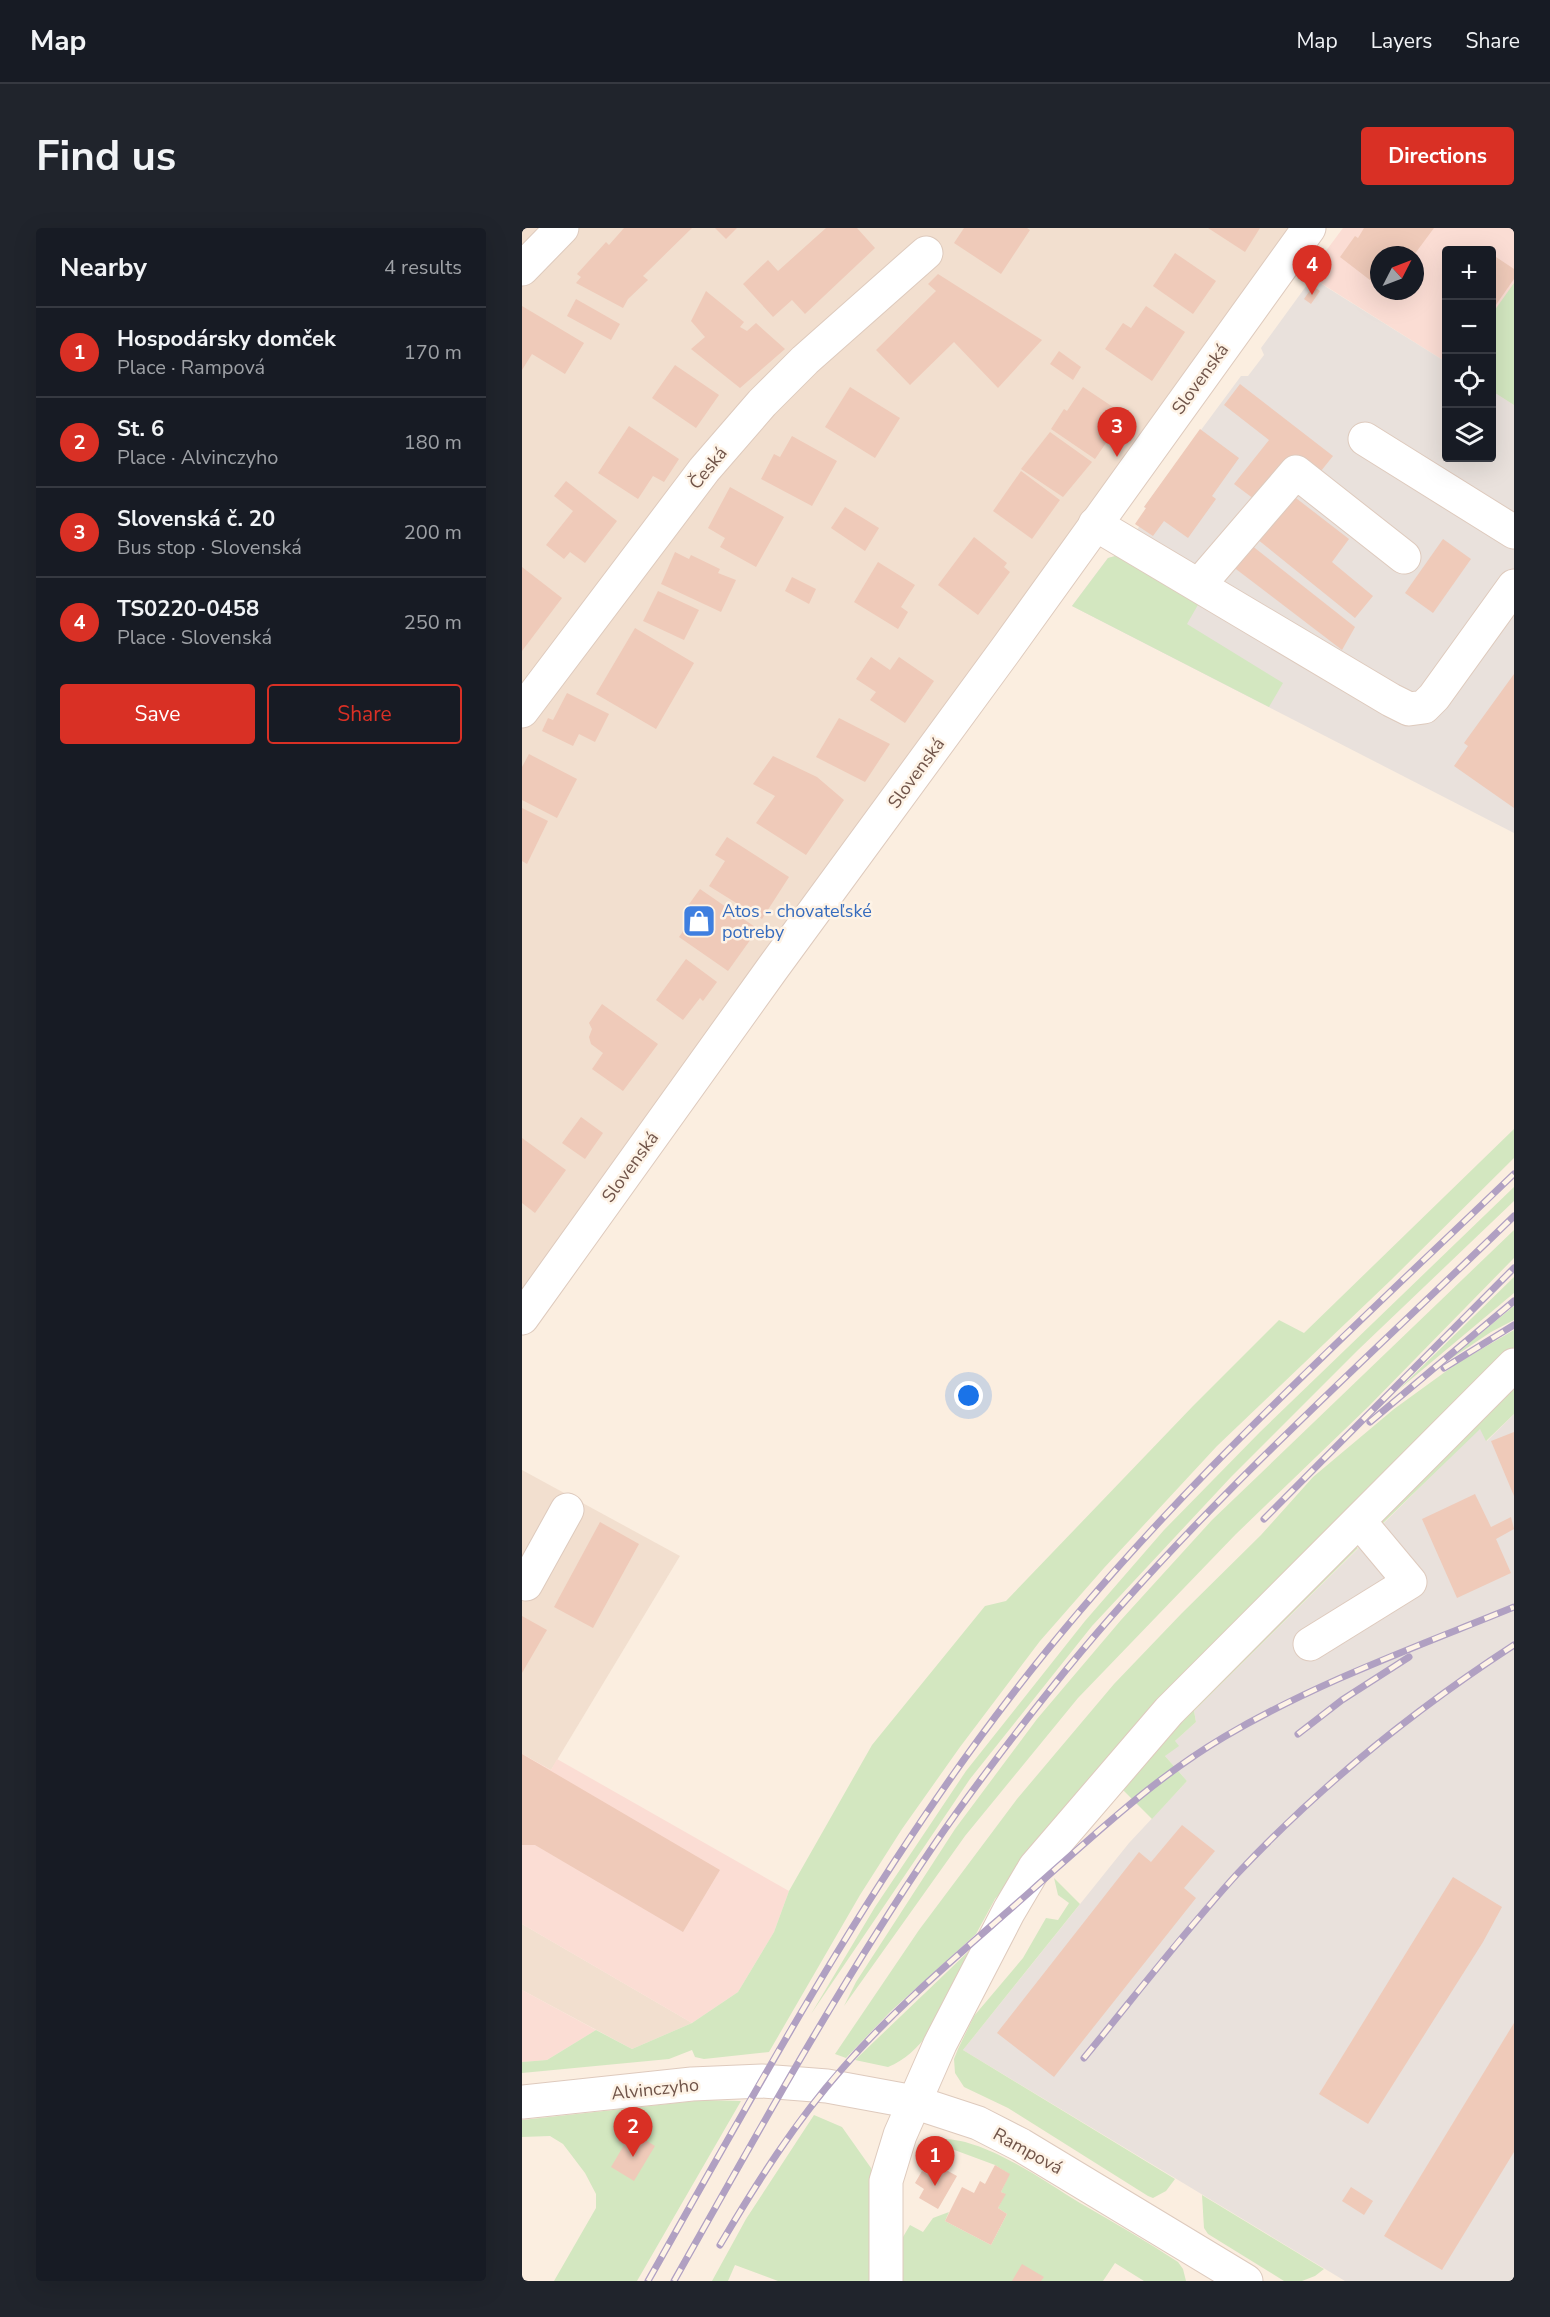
<!DOCTYPE html>
<html lang="en">
<head>
<meta charset="utf-8">
<style>
  :root { --surface:#171b24; --page:#20242c; --text:#f1f3f6; --muted:#9ea1a6; --line:#363941; --accent:#d93025 }
  body { margin:0; font-family:"Nunito Sans",sans-serif; background:var(--page); color:var(--text) }
  .controls { position:absolute; right:18px; top:18px; display:grid; overflow:hidden; border-radius:6px; box-shadow:0 6px 24px #0002 }
  .controls button { width:54px; height:54px; display:grid; place-items:center; padding:0; border:0; border-bottom:2px solid var(--line); background:var(--surface); color:var(--text); font:30px sans-serif }
  .compass { position:absolute; left:848px; top:18px; width:54px; height:54px; border-radius:50%; background:var(--surface); box-shadow:0 6px 24px #0002; rotate:48deg }
  .you { position:absolute; left:447px; top:1168px; width:21px; height:21px; margin:-15px; border:4px solid #fff; border-radius:50%; background:#1a73e8; box-shadow:0 0 0 9px #1a73e833 }
  .badge { display:grid; place-items:center; width:39px; height:39px; border-radius:50%; background:var(--accent); color:#fff; font-size:20px; font-weight:700 }
  .pin { position:absolute; translate:-50% -50px; filter:drop-shadow(0 2px 3px #0008) }
  .pin::after { content:''; position:absolute; top:32px; width:21px; height:18px; background:inherit; clip-path:polygon(0 0,100% 0,50% 100%) }
  .list { margin:0; padding:0; list-style:none }
  h2 { display:flex; justify-content:space-between; align-items:center; height:78px; margin:0; padding:0 24px; font-size:26px }
  h2 small { font-size:20px; font-weight:400; color:var(--muted) }
  .list li { display:grid; grid-template-columns:39px 1fr auto; gap:18px; align-items:center; box-sizing:border-box; height:90px; padding:0 24px; border-top:2px solid var(--line) }
  .list b { display:block; font-size:22px; white-space:nowrap }
  .list p { margin:0; font-size:20px; white-space:nowrap; color:var(--muted) }
  .list em { font-size:20px; font-style:normal; color:var(--muted) }
  .actions { display:flex; gap:12px; padding:18px 24px }
  .actions a { flex:1; padding:14px 0; border:2px solid var(--accent); border-radius:6px; text-align:center; font-size:21px; color:var(--accent) }
  .actions .main { background:var(--accent); color:#fff }
  .icon { flex:none; width:33px; height:33px; fill:none; stroke:currentColor; stroke-width:2; stroke-linecap:round; stroke-linejoin:round }
  .map { position:relative; flex:none; width:992px; height:2053px; overflow:hidden; border-radius:6px }
  header { display:flex; align-items:center; gap:36px; box-sizing:border-box; height:84px; padding:0 30px; background:var(--surface); border-bottom:2px solid var(--line) }
  header strong { font-size:28px }
  nav { display:flex; gap:33px; margin-inline-start:auto; font-size:21px }
  .intro { display:flex; align-items:center; justify-content:space-between; box-sizing:border-box; height:144px; padding:0 36px }
  h1 { margin:0; font-size:42px }
  .button { padding:15px 27px; border-radius:6px; background:var(--accent); color:#fff; font-size:21px; font-weight:700 }
  main { display:flex; gap:36px; padding:0 36px }
  aside { flex:1; background:var(--surface); border-radius:6px; box-shadow:0 6px 24px #0002 }
  .map>svg:first-child { display:block }
  .residential { fill:#f2dfcf }
  .commercial { fill:#fbddd4; fill-rule:evenodd }
  .industrial { fill:#e9e1dc }
  .green { fill:#d3e7c0 }
  .building { fill:#efcab9 }
  .lines { fill:none; stroke-linecap:round; stroke-linejoin:round }
  .minor-casing { stroke:#decabd; stroke-width:35 }
  .minor { stroke:#fff; stroke-width:33 }
  .rail-casing { stroke:#b0a0c2; stroke-width:7 }
  .rail { stroke:#fef3e6; stroke-width:4.5; stroke-dasharray:14; stroke-linecap:butt }
  .labels { text-anchor:middle; stroke-width:5; stroke-linejoin:round; paint-order:stroke }
  .street-label { font-size:18px; fill:#705449; stroke:#fef3e6 }
  .shop-label { font-size:18px; fill:#366cbe; stroke:#fef3e6; text-anchor:start }
</style>
</head>
<body>
<header>
<strong>Map</strong>
<nav><a>Map</a><a>Layers</a><a>Share</a></nav>
</header>
<div class="intro"><h1>Find us</h1><a class="button">Directions</a></div>
<main>
<aside>
<h2>Nearby<small>4 results</small></h2>
<ul class="list">
<li><span class="badge">1</span><div><b>Hospodársky domček</b><p>Place · Rampová</p></div><em>170 m</em></li>
<li><span class="badge">2</span><div><b>St. 6</b><p>Place · Alvinczyho</p></div><em>180 m</em></li>
<li><span class="badge">3</span><div><b>Slovenská č. 20</b><p>Bus stop · Slovenská</p></div><em>200 m</em></li>
<li><span class="badge">4</span><div><b>TS0220-0458</b><p>Place · Slovenská</p></div><em>250 m</em></li>
</ul>
<div class="actions"><a class="main">Save</a><a>Share</a></div>
</aside>
<div class="map">
<svg width="992" height="2053" viewBox="0 0 992 2053">
  <rect width="100%" height="100%" fill="#fbeee0"/>
  <g class="residential">
    <path d="M0,0H787L0,1091Z"/>
    <path d="M0,1242L158,1328L29,1542L0,1526Z"/>
    <path d="M0,1696L170,1795L110,1821L0,1762Z"/>
  </g>
  <g class="commercial">
    <path d="M821,0H992V177L970,163L969,22H924V134L786,47ZM857,27H893V63H857Z"/>
    <path d="M0,1526L29,1542L35,1531L267,1663L252,1704L216,1764L170,1795L0,1696Z"/>
    <path d="M0,1762L74,1802L25,1832L0,1834Z"/>
  </g>
  <g class="industrial">
    <path d="M790,50L924,134V230H969L970,163L992,177V605L550,378L586,330L597,327L617,299L624,280L622,279L719,148H726L742,127L739,120Z"/>
    <path d="M992,1186V2053H823L441,1822L607,1615L665,1553L643,1528L653,1513L674,1494L672,1483L958,1200L965,1213Z"/>
  </g>
  <g class="green">
    <path d="M992,55V177L970,163V86Z"/>
    <path d="M597,327L677,375L665,396L761,455L747,479L550,378L586,330Z"/>
    <path d="M992,901V930L869,1052L695,1218L582,1340L518,1413L438,1519L380,1601L338,1667L247,1824L182,1831L173,1829L170,1822L147,1831L0,1845V1834L25,1832L74,1802L110,1821L170,1795L216,1764L252,1704L267,1663L350,1517L463,1378L484,1373L671,1178L757,1092L782,1105Z"/>
    <path d="M992,959V973L836,1122L709,1249L570,1398L448,1551L289,1786L353,1679L444,1543L563,1393L642,1302L738,1204Z"/>
    <path d="M992,1002V1030L847,1178L714,1306L556,1470L443,1608L322,1778L334,1754L433,1601L515,1491L599,1392L690,1292Z"/>
    <path d="M992,1049V1065L875,1163Z"/>
    <path d="M992,1078V1092L969,1104L921,1136Z"/>
    <path d="M992,1102V1119L631,1484L473,1671L454,1706L369,1783L324,1830L313,1826L397,1702L495,1571L592,1456L660,1385L739,1307L791,1249L872,1181L934,1136Z"/>
    <path d="M992,1153V1186L964,1213L958,1201L858,1298L859,1288Z"/>
    <path d="M832,1317L836,1320L672,1483L674,1494L653,1513L657,1518L643,1528L665,1553L630,1591L598,1559L638,1509Z"/>
    <path d="M532,1650L558,1676L441,1822L653,1951L644,1963L631,1970L626,1968L486,1880L442,1859L433,1845L432,1831L436,1821L452,1788L501,1730L524,1690L536,1692L547,1675L536,1667Z"/>
    <path d="M449,1721C429,1762 411,1821 366,1839L333,1832Z"/>
    <path d="M182,1872L219,1873L115,2053H32L74,1980V1966L63,1945L41,1916L28,1908L0,1909V1892Z"/>
    <path d="M292,1887L320,1899L349,1940L353,2030L352,2053H256L213,2037L206,2053H190L224,1991Z"/>
    <path d="M418,1911C461,1909 521,1952 558,1975C591,1994 624,2013 656,2034L661,2041L664,2053H622L593,2035L581,2053H381V2009L388,1997L401,2004L411,1990L427,1984L423,1993L469,2017L485,1986L476,1980L483,1966L479,1964L487,1946L473,1937L419,1917L412,1929L404,1924L411,1914Z"/>
    <path d="M680,1967L802,2041L793,2048L780,2053H762L686,2006L682,2000Z"/>
  </g>
  <g class="building">
    <path d="M102,0H170L121,48L126,52L106,71L101,80L54,55L59,49L55,46L84,14L87,17Z"/>
    <path d="M193,0H215L204,11Z"/>
    <path d="M304,0H335L353,20L283,86L270,72L251,89L221,56L246,32L256,43Z"/>
    <path d="M442,0H505L508,2L479,46L432,15Z"/>
    <path d="M686,0H738L723,24Z"/>
    <path d="M842,0H912L892,27H857V59L818,29L833,8L836,10Z"/>
    <path d="M653,25L694,53L671,86L631,58Z"/>
    <path d="M971,27L992,41V51L969,84V30Z"/>
    <path d="M416,46L520,112L476,160L432,114L388,157L354,122L414,63L406,56Z"/>
    <path d="M791,58L798,63L789,76L782,71Z"/>
    <path d="M184,63L222,94L218,99L225,103L234,95L263,121L218,160L169,121L183,109L169,93Z"/>
    <path d="M54,71L98,96L89,112L45,88Z"/>
    <path d="M0,78L62,115L43,146L10,126L0,142Z"/>
    <path d="M624,78L663,104L630,153L583,121L601,95L609,100Z"/>
    <path d="M537,123L559,139L551,152L528,136Z"/>
    <path d="M153,137L197,167L174,200L130,170Z"/>
    <path d="M718,156L811,228L795,248L736,274L712,256L747,212L702,177Z"/>
    <path d="M328,159L378,190L353,230L303,199Z"/>
    <path d="M561,159L603,187L573,231L529,201L542,181L545,183Z"/>
    <path d="M107,198L157,231L142,254L131,248L116,271L76,245Z"/>
    <path d="M678,201L717,230L690,268L694,271L666,310L642,293L631,308L613,296L624,280L622,279Z"/>
    <path d="M528,204L570,234L541,269L499,241Z"/>
    <path d="M270,208L315,233L290,278L239,251L252,226L258,229Z"/>
    <path d="M499,243L538,272L510,311L471,283Z"/>
    <path d="M44,253L95,293L63,335L48,324L42,331L24,317L51,283L32,268Z"/>
    <path d="M208,259L262,289L234,339L198,319L203,310L186,300Z"/>
    <path d="M770,267L827,311L810,334L851,368L833,390L735,311Z"/>
    <path d="M323,279L357,300L343,323L309,300Z"/>
    <path d="M452,309L485,335L482,339L488,344L456,387L416,357Z"/>
    <path d="M921,311L949,331L911,385L883,365Z"/>
    <path d="M724,313L833,399L820,422L706,335Z"/>
    <path d="M153,324L167,331L169,327L198,341L196,345L214,352L199,384L139,356Z"/>
    <path d="M356,334L393,357L379,379L386,384L376,401L332,374Z"/>
    <path d="M0,339L40,370L0,423Z"/>
    <path d="M270,349L294,361L287,376L263,363Z"/>
    <path d="M136,363L177,382L162,412L121,393Z"/>
    <path d="M113,400L172,435L134,501L74,466Z"/>
    <path d="M349,429L368,442L377,429L412,453L383,495L348,472L354,464L334,451Z"/>
    <path d="M992,446V580L932,538L946,518L942,515Z"/>
    <path d="M45,465L87,486L73,514L57,506L51,518L20,503L26,490L31,492Z"/>
    <path d="M317,490L368,516L343,554L294,529Z"/>
    <path d="M7,526L55,551L35,590L0,572V539Z"/>
    <path d="M251,528L295,549L322,572L284,627L234,595L253,568L231,556Z"/>
    <path d="M0,580L26,593L5,636L0,633Z"/>
    <path d="M205,609L267,649L240,691L187,658L203,633L193,627Z"/>
    <path d="M178,661L236,701L206,743L157,709L174,685L165,679Z"/>
    <path d="M164,731L195,754L181,773L178,770L161,792L134,772Z"/>
    <path d="M80,776L136,816L101,863L70,841L81,825L69,816L67,809L70,801L67,795Z"/>
    <path d="M59,889L81,905L63,931L40,915Z"/>
    <path d="M0,910L44,942L13,985L0,975Z"/>
    <path d="M992,1204V1268L969,1213Z"/>
    <path d="M953,1266L969,1299L989,1289L992,1301L974,1311L989,1345L935,1370L900,1291Z"/>
    <path d="M78,1294L117,1316L71,1400L32,1379Z"/>
    <path d="M0,1388L25,1402L0,1445Z"/>
    <path d="M0,1526L198,1642L161,1704L13,1617H0Z"/>
    <path d="M660,1597L693,1623L662,1660L674,1670L532,1849L475,1805L617,1624L629,1634Z"/>
    <path d="M931,1649L980,1679L961,1714L846,1896L797,1866Z"/>
    <path d="M992,1795V1924L920,2042L862,2008Z"/>
    <path d="M104,1900L133,1918L112,1953L89,1939L102,1917L96,1913Z"/>
    <path d="M415,1937L435,1948L416,1981L397,1970L402,1961L393,1955L400,1943L409,1948Z"/>
    <path d="M473,1937L488,1946L479,1964L484,1966L476,1980L485,1986L469,2017L423,1993L440,1959L452,1965L458,1953L463,1956Z"/>
    <path d="M829,1959L851,1973L842,1987L820,1973Z"/>
    <path d="M500,2036L522,2049L519,2053H490Z"/>
  </g>
  <g class="lines">
    <g class="minor-casing">
      <g id="minor">
        <path d="M0,41L40,0"/>
        <path d="M843,211L992,304"/>
        <path d="M573,296L869,472L887,481L902,479L912,469L992,358"/>
        <path d="M677,357L774,244L882,329"/>
        <path d="M0,483L182,242L240,175L283,132L404,25"/>
        <path d="M0,1090L250,741L485,420L787,0"/>
        <path d="M0,1354L4,1356L45,1282"/>
        <path d="M788,1416L888,1354L837,1293"/>
        <path d="M0,1874L170,1856L240,1853L305,1858L392,1874L456,1895L499,1917L724,2053"/>
        <path d="M364,2053V1953L378,1907L418,1816L487,1683L513,1639L647,1483L992,1137"/>
      </g>
    </g>
    <use href="#minor" class="minor"/>
    <g class="rail-casing">
      <g id="rail">
        <path d="M922,1140L992,1097"/>
        <path d="M848,1194L992,1073"/>
        <path d="M742,1291L992,1040"/>
        <path d="M776,1506L820,1472L887,1429"/>
        <path d="M562,1830C613,1768 662,1704 716,1645C798,1558 892,1482 992,1417"/>
        <path d="M198,2017C234,1956 273,1894 320,1841C377,1775 445,1720 510,1662C571,1608 631,1551 702,1509C793,1455 894,1419 992,1379"/>
        <path d="M126,2053C239,1853 349,1650 489,1468C636,1276 818,1113 992,946"/>
        <path d="M152,2053C235,1906 317,1757 412,1617C453,1557 498,1499 544,1442C678,1278 840,1136 992,988"/>
      </g>
    </g>
    <use href="#rail" class="rail"/>
  </g>
  <defs>
    <g id="shop-square" transform="scale(1.725)"><rect x="-9" y="-9" width="18" height="18" rx="4" fill="#3f7fe0" stroke="#fef3e6"/><path d="M-5-2.5h2.3a2.7 3.5 0 0 1 5.4 0H5L5.5 6h-11ZM-1.5-2.5h3a1.5 2.3 0 0 0-3 0Z" fill="#fff"/></g>
  </defs>
  <g fill-rule="evenodd">
    <use href="#shop-square" x="177" y="693"/>
  </g>
  <g class="labels">
    <g class="street-label">
      <text transform="translate(678 151) rotate(-54)" y="6">Slovenská</text>
      <text transform="translate(186 240) rotate(-51)" y="6">Česká</text>
      <text transform="translate(394 545) rotate(-54)" y="6">Slovenská</text>
      <text transform="translate(108 939) rotate(-54)" y="6">Slovenská</text>
      <text transform="translate(133 1861) rotate(-6)" y="6">Alvinczyho</text>
      <text transform="translate(506 1923) rotate(29)" y="6">Rampová</text>
    </g>
    <g class="shop-label">
      <text x="200" y="689">Atos - chovateľské<tspan x="200" dy="21">potreby</tspan></text>
    </g>
  </g>
</svg>
<div class="controls">
<button>+</button>
<button>−</button>
<button><svg class="icon" aria-label="locate" viewBox="0 0 24 24"><circle cx="12" cy="12" r="6"/><path d="M12 2v4M12 18v4M2 12h4M18 12h4"/></svg></button>
<button><svg class="icon" aria-label="layers" viewBox="0 0 24 24"><path d="M12 4l9 5-9 5-9-5zM3 14l9 5 9-5"/></svg></button>
</div>
<svg class="compass" viewBox="-18 -18 36 36"><path d="M0-13l5 13h-10z" fill="#e53935"/><path d="M0 13l5-13h-10z" fill="#9ea1a6"/></svg>
<div class="you"></div>
<div class="pin badge" style="left:413px;top:1958px">1</div>
<div class="pin badge" style="left:111px;top:1929px">2</div>
<div class="pin badge" style="left:595px;top:229px">3</div>
<div class="pin badge" style="left:790px;top:67px">4</div>
</div>
</main>
</body>
</html>
